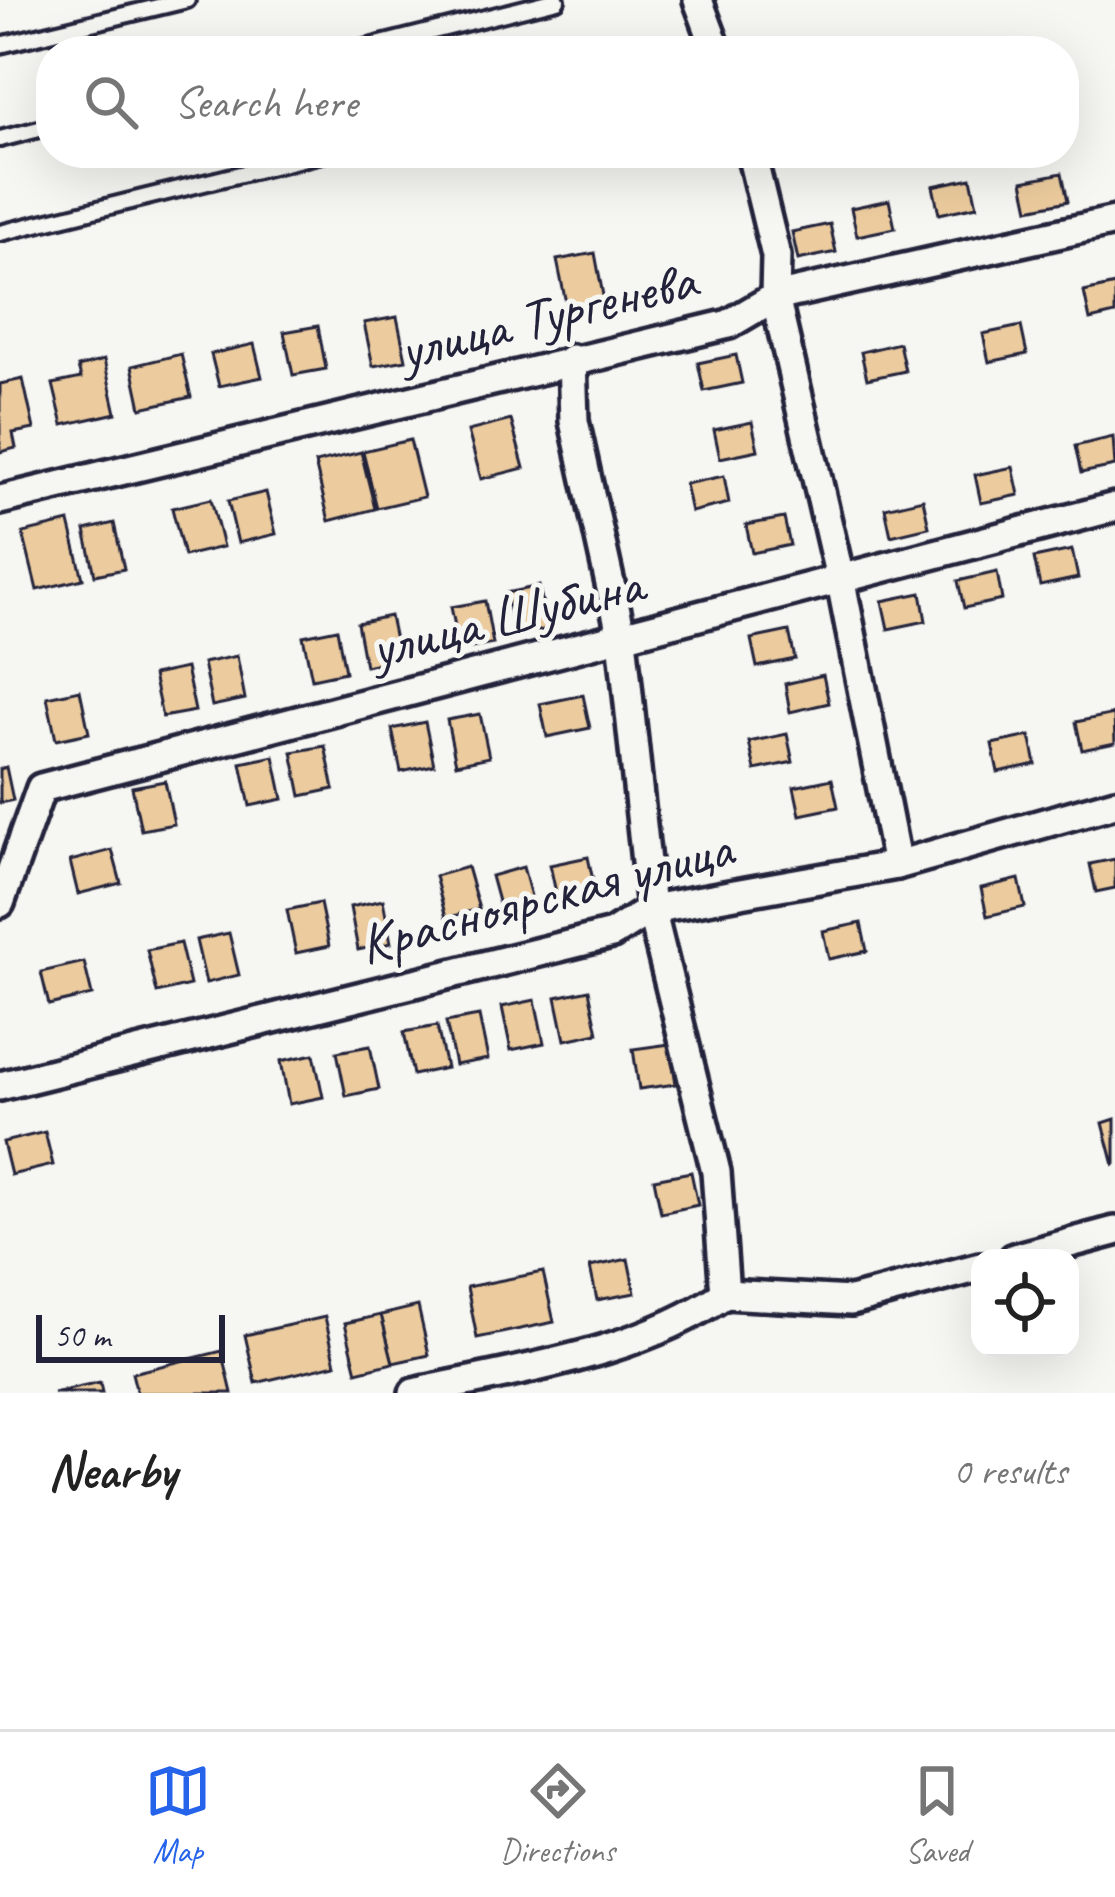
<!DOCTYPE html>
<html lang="en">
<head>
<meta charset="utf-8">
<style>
  :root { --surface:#fff; --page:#f6f6f6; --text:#222; --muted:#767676; --line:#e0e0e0; --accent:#2563eb }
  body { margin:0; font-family:Caveat,sans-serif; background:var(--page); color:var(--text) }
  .controls { position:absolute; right:36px; bottom:36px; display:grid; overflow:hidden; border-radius:24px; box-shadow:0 12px 48px #0002 }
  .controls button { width:108px; height:108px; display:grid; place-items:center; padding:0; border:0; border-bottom:3px solid var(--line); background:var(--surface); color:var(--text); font:60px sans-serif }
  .scale { position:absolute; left:36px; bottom:30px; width:189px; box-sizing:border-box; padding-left:12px; border:6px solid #22223b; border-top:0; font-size:33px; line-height:42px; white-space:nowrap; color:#22223b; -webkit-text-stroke:9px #f6f6f2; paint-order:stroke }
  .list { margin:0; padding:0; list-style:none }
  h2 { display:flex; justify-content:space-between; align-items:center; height:156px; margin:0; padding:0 48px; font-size:51px }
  h2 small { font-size:39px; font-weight:400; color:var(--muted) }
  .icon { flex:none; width:66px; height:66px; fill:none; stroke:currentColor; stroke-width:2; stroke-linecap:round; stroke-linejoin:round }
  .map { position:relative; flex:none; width:1115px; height:1393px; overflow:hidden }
  .search { position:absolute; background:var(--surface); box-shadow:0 12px 48px #0002; left:36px; right:36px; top:36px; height:132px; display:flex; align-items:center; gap:30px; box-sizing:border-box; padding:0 42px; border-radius:48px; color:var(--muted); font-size:45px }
  .sheet { height:336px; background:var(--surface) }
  nav { display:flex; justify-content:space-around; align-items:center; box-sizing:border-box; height:168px; border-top:3px solid var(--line); background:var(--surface); font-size:33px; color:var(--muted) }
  nav a { display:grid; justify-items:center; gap:6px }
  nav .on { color:var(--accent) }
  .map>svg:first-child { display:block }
  .building { fill:#eccc9e; stroke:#22223b; stroke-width:3 }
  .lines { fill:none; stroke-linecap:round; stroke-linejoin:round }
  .lane-casing { stroke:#22223b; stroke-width:22 }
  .street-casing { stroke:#22223b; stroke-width:36 }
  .lane { stroke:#f6f6f2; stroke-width:14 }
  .street { stroke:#f6f6f2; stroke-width:27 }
  .labels { text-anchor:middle; stroke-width:10; stroke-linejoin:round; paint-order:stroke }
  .street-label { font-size:57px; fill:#22223b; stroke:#f6f6f2 }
</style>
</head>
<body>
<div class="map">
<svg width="1115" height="1393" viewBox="0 0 1115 1393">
  <rect width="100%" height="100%" fill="#f6f6f2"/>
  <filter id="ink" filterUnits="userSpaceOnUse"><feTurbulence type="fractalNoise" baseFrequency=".00833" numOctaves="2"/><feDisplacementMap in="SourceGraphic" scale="24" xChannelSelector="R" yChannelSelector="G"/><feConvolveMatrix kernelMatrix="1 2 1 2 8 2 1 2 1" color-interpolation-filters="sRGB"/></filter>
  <g filter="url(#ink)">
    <g class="building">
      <path d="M1062,173L1068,201L1029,209L1023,181Z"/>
      <path d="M971,178L977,206L939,214L933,186Z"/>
      <path d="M889,200L895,228L857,236L851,208Z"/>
      <path d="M830,224L836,252L798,260L792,232Z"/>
      <path d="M595,253L604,301L567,308L557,260Z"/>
      <path d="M1115,285V314L1090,320L1084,292Z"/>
      <path d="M397,317L406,360L373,366L364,323Z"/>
      <path d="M318,326L326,369L293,375L284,332Z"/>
      <path d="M1021,326L1027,354L989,362L983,334Z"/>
      <path d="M899,343L905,371L867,379L861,352Z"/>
      <path d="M254,344L262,377L219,386L211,354Z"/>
      <path d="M181,354L191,397L141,408L132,366Z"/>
      <path d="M736,355L742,383L704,391L698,363Z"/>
      <path d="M104,360L116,413L63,425L53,384L81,378L78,367Z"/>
      <path d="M23,379L34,429L13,433L16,448L0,452V384Z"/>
      <path d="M511,420L524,468L481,479L468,431Z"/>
      <path d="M752,422L758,450L720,458L714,430Z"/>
      <path d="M1113,437L1115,466L1081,473L1075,446Z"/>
      <path d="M410,440L424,497L377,508L363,451Z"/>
      <path d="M361,452L375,509L329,521L315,463Z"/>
      <path d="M1013,467L1019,495L981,503L975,475Z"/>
      <path d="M724,476L729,503L691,512L685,484Z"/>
      <path d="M266,492L276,534L238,543L228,501Z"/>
      <path d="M211,499L223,547L184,556L172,508Z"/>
      <path d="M923,499L929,527L891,536L885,508Z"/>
      <path d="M784,518L790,545L752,553L746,525Z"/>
      <path d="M69,522L83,579L37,590L23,533Z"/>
      <path d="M114,523L124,569L95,575L85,530Z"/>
      <path d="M1072,550L1078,578L1040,586L1034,558Z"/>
      <path d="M997,572L1002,600L964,608L958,581Z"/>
      <path d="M539,586L548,629L514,636L506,593Z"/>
      <path d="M921,593L926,621L888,629L882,601Z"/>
      <path d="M485,601L493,644L460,650L451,607Z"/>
      <path d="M390,616L399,659L365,666L357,623Z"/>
      <path d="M337,629L345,672L312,679L303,636Z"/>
      <path d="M789,631L795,659L757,667L751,639Z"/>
      <path d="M237,656L245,699L212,706L203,663Z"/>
      <path d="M186,668L195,711L162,717L153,675Z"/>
      <path d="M823,675L829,703L790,712L785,684Z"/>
      <path d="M80,690L89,733L56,740L47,697Z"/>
      <path d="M583,695L590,728L547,737L540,704Z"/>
      <path d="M480,714L489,757L456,764L447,720Z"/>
      <path d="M1114,714L1115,743L1082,750L1076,722Z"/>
      <path d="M425,722L434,765L401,772L392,729Z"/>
      <path d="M787,734L793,762L755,770L749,742Z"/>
      <path d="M1030,736L1036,764L998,772L992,744Z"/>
      <path d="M325,746L334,789L301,796L292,752Z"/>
      <path d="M274,756L283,799L250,806L241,763Z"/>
      <path d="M6,767L13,800L0,803V769Z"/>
      <path d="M832,779L838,807L800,815L794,787Z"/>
      <path d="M165,781L174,824L141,830L132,787Z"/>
      <path d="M112,850L121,883L78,894L70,861Z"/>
      <path d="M588,857L594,885L556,893L550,865Z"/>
      <path d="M1115,859V888L1096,892L1090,864Z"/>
      <path d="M467,867L479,909L446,918L435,876Z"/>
      <path d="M523,867L532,900L500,909L491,876Z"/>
      <path d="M1019,879L1025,907L987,916L981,888Z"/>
      <path d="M383,900L391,943L358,950L350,907Z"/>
      <path d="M320,903L329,946L296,953L287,910Z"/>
      <path d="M861,923L867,951L829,959L823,931Z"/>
      <path d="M229,933L239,975L206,983L196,940Z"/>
      <path d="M180,943L190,985L157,993L147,950Z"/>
      <path d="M84,962L92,995L49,1005L41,972Z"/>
      <path d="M589,990L598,1033L565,1040L556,997Z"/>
      <path d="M535,1000L544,1043L511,1050L502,1007Z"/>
      <path d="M479,1016L488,1059L455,1065L446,1022Z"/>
      <path d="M437,1026L446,1068L413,1075L404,1032Z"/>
      <path d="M670,1044L676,1084L639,1089L633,1049Z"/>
      <path d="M370,1046L379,1089L346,1096L337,1052Z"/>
      <path d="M314,1054L323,1097L289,1104L281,1061Z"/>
      <path d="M1115,1119V1164L1114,1165L1103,1123Z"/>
      <path d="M45,1132L53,1165L11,1175L3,1142Z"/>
      <path d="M691,1172L698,1205L661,1213L654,1179Z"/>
      <path d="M628,1259L635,1293L597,1300L590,1267Z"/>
      <path d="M543,1272L554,1322L477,1338L467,1287Z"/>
      <path d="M418,1306L429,1355L393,1363L381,1315Z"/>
      <path d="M381,1315L393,1363L357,1372L345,1323Z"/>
      <path d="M325,1317L336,1364L256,1383L245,1335Z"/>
      <path d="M222,1351L232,1393H137L132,1373Z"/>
      <path d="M100,1383L102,1393H53Z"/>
    </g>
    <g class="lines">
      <g class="lane-casing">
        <g id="lane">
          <path d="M0,45L187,0"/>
          <path d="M353,51L557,0"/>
          <path d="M0,139L51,126"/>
          <path d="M0,233L326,153"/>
        </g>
      </g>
      <g class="street-casing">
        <g id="street">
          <path d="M698,0L717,51"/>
          <path d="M751,153L776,256L775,297L841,582L897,865"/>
          <path d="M572,359L574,421L622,638L651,909L716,1172L725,1294"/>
          <path d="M0,500L729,324L775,297L1115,221"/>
          <path d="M0,903L41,788L1115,507"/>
          <path d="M0,1086L612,934L651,909L897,865L1115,803"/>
          <path d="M1014,1258L1115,1231"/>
          <path d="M725,1294L851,1301L980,1267"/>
          <path d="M414,1393C519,1369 636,1355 725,1294"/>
        </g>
      </g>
      <use href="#lane" class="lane"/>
      <use href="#street" class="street"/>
    </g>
  </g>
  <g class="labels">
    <g class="street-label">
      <text transform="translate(547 314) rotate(-14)" y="20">улица Тургенева</text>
      <text transform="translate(506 615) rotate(-14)" y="20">улица Шубина</text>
      <text transform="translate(545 895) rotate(-15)" y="20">Красноярская улица</text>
    </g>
  </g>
</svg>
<div class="controls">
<button><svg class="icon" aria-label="locate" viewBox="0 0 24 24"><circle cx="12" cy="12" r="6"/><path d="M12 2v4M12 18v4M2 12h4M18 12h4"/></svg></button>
</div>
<div class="scale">50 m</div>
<div class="search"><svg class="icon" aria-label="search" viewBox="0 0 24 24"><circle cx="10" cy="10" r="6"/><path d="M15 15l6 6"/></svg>Search here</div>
</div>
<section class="sheet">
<h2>Nearby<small>0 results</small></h2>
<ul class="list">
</ul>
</section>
<nav>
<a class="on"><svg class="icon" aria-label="map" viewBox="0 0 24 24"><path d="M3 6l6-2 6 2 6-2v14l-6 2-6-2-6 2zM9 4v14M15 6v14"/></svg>Map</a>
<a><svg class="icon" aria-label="directions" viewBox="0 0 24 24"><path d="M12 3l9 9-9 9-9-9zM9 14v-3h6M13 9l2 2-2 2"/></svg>Directions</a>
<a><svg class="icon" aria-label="saved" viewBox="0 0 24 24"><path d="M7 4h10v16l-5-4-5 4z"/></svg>Saved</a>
</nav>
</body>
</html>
